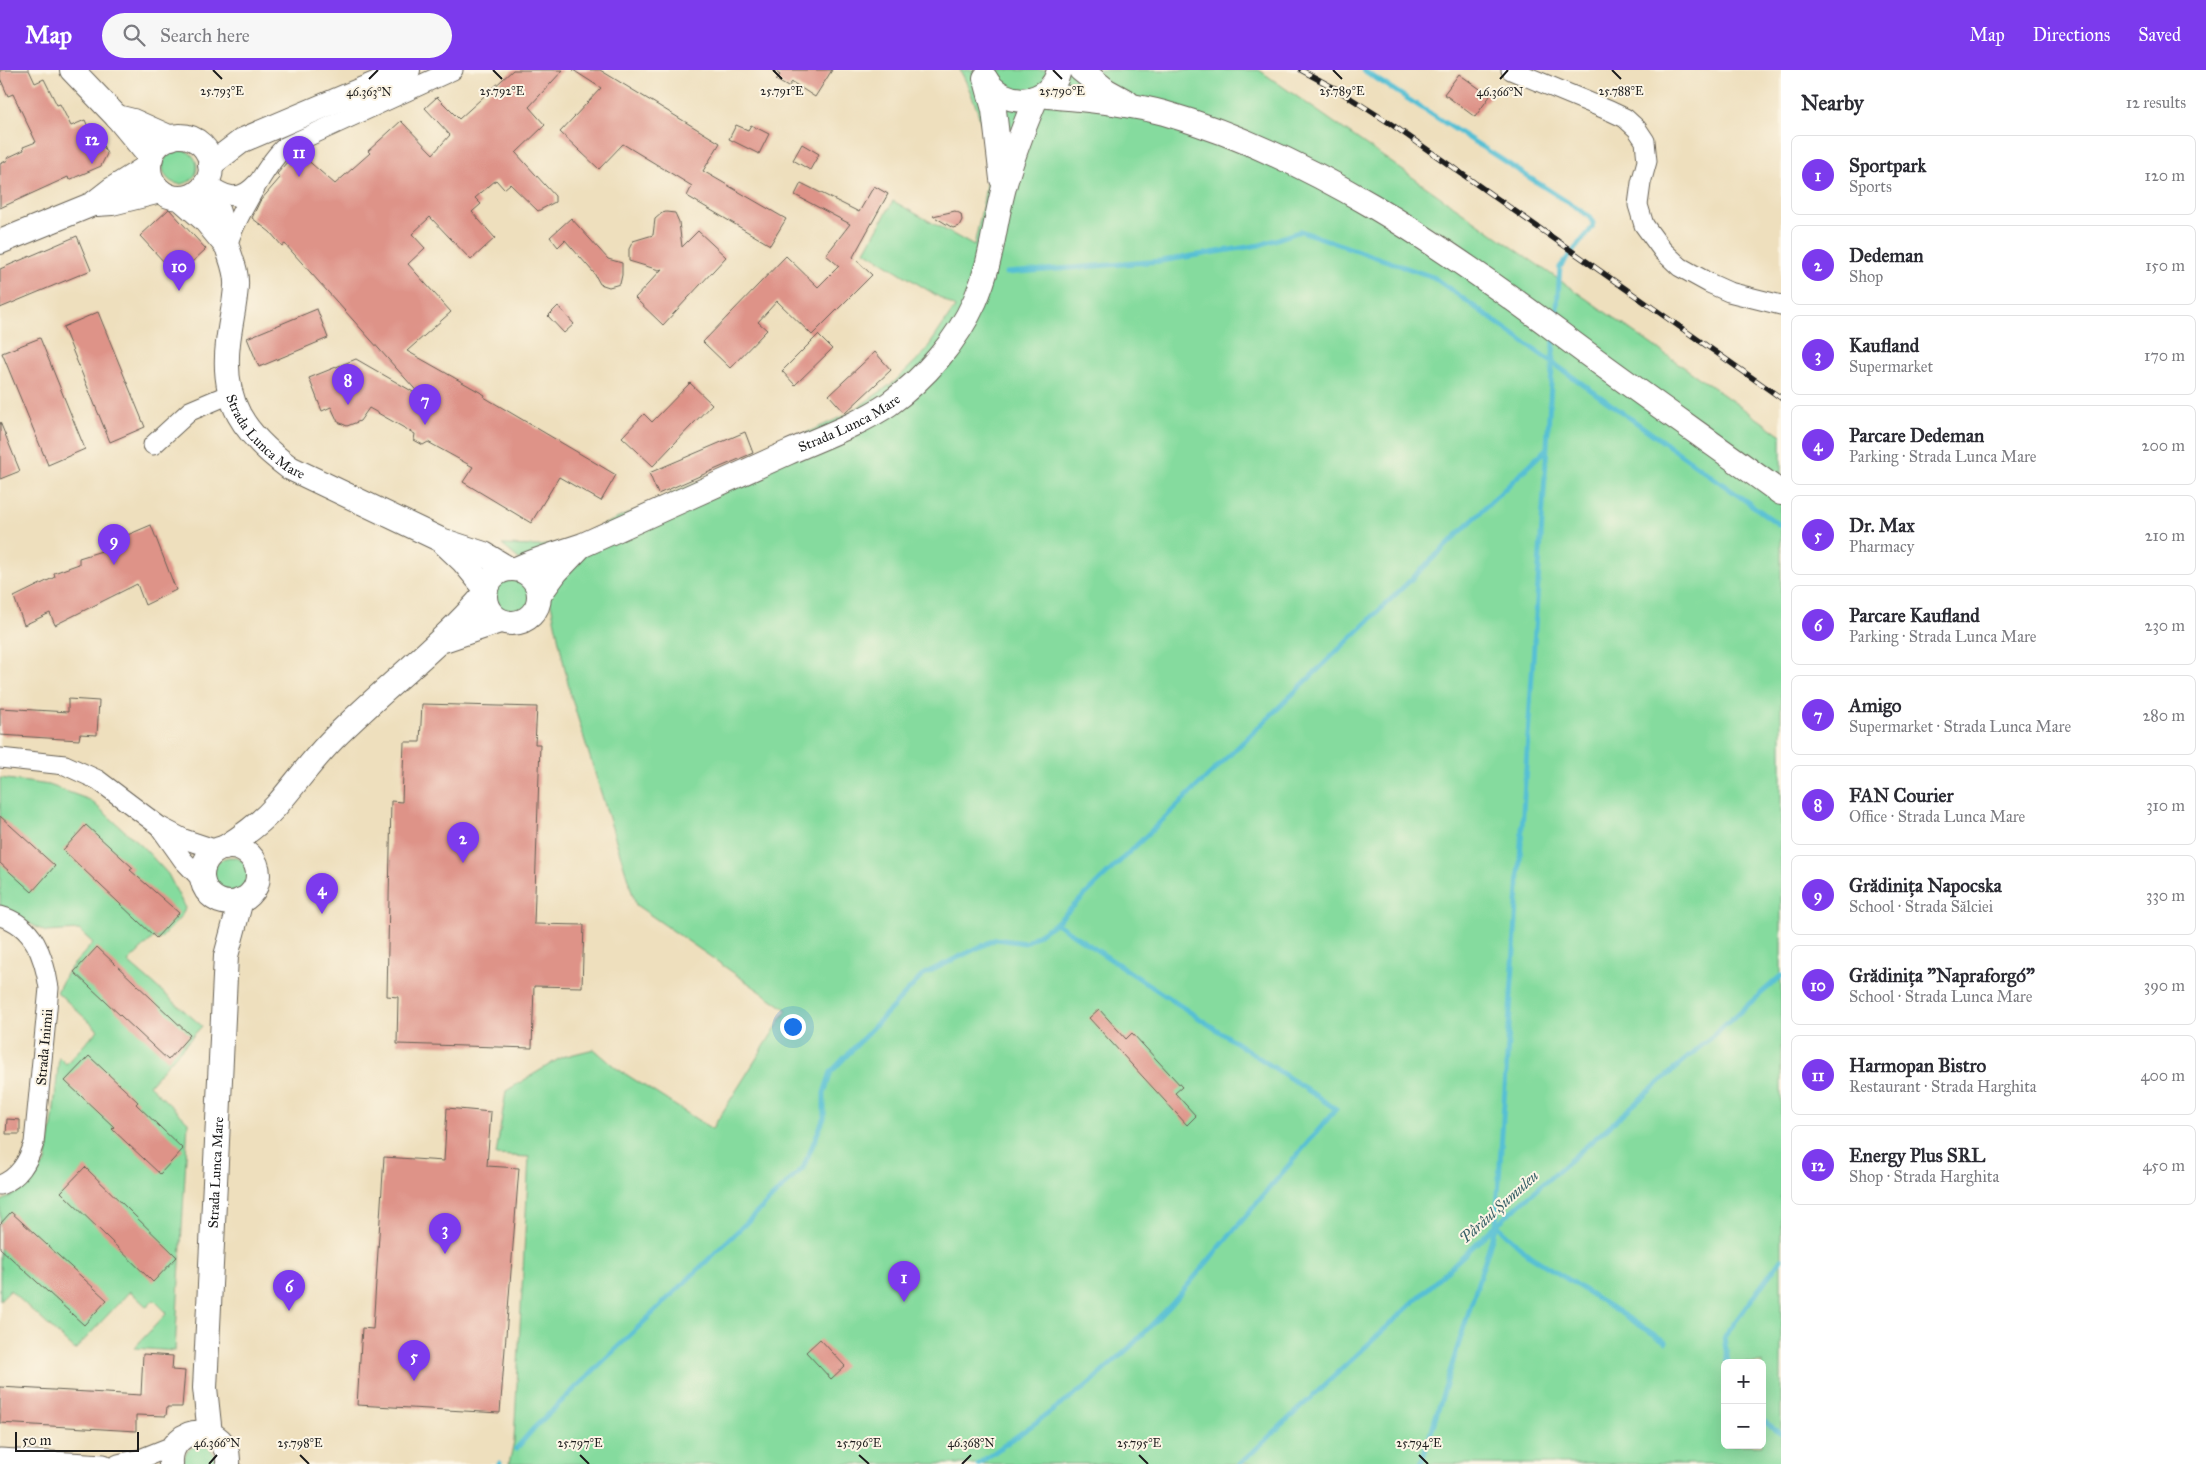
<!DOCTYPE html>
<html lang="en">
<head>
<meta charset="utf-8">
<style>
  :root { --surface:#fff; --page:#f7f7f7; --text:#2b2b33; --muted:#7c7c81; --line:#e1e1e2; --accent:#7c3aed }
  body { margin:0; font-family:"IM FELL Great Primer",serif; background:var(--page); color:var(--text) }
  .controls { position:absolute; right:15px; bottom:15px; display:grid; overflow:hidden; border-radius:8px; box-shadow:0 5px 20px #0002 }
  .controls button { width:45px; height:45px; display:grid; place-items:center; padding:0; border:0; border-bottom:1px solid var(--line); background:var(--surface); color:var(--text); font:25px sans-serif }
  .scale { position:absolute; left:15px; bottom:12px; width:124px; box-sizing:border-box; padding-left:5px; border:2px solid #1c1c1c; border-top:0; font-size:14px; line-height:18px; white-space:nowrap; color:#1c1c1c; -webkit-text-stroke:4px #fcf5e5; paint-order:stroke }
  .you { position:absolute; left:792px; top:956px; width:18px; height:18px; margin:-12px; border:4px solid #fff; border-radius:50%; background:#1a73e8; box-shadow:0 0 0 8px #1a73e833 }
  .badge { display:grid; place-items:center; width:32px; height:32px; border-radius:50%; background:var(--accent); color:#fff; font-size:16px; font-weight:700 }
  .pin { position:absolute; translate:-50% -41px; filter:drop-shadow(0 1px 2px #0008) }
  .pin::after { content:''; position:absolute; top:26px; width:18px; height:15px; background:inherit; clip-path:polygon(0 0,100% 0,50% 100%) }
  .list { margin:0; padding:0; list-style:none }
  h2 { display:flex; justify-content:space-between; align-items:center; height:65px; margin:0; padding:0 20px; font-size:21px }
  h2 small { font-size:16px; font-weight:400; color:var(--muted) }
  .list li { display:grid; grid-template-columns:32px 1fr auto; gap:15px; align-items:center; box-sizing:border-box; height:80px; margin:0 10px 10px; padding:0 10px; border:1px solid var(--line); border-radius:8px }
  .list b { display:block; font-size:19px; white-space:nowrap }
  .list p { margin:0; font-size:16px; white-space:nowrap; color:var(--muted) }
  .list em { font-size:16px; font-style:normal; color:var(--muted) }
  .icon { flex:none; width:28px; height:28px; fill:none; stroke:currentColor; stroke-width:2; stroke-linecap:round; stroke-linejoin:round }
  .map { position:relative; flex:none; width:1781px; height:1394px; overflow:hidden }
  header { display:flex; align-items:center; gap:30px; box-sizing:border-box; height:70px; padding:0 25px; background:var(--accent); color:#fff }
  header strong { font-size:24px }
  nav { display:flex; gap:28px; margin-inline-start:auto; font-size:18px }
  .search { width:350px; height:45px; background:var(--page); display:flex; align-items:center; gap:12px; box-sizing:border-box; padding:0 18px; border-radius:28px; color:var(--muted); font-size:19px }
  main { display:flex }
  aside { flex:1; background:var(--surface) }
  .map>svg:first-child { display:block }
  .green { fill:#85db9e; stroke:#507c5d; fill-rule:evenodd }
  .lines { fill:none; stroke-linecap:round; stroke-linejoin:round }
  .stream { stroke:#57c0d4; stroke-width:5 }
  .building { fill:#de9388 }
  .minor-casing { stroke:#666054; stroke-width:21 }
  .major-casing { stroke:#666054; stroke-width:26 }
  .minor { stroke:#fff; stroke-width:19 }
  .major { stroke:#fff; stroke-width:24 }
  .rail-casing { stroke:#1c1c1c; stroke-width:5.5 }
  .rail { stroke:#fcf5e5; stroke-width:4; stroke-dasharray:11; stroke-linecap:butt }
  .ticks { fill:none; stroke:#1c1c1c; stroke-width:2 }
  .labels { text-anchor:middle; stroke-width:4; stroke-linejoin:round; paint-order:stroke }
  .street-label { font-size:14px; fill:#1c1c1c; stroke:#fcf5e5 }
  .water-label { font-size:15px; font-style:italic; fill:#345e66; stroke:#fcf5e5 }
  .ticks-label { font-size:12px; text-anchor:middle; fill:#1c1c1c; stroke:#fcf5e5; stroke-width:4; stroke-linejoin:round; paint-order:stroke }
</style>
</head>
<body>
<header>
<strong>Map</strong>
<div class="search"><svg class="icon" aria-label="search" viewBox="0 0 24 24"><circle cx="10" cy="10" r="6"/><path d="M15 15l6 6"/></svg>Search here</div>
<nav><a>Map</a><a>Directions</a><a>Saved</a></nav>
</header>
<main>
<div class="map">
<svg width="1781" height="1394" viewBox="0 0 1781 1394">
  <rect width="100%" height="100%" fill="#fcf5e5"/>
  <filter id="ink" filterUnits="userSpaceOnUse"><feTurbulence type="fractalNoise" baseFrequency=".02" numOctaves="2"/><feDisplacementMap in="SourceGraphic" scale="10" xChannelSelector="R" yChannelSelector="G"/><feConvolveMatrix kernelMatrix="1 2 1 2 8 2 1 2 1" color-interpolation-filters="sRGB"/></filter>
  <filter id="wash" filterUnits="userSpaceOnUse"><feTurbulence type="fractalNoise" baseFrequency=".0096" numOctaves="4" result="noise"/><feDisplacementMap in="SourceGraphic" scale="20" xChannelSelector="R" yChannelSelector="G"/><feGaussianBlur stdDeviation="1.12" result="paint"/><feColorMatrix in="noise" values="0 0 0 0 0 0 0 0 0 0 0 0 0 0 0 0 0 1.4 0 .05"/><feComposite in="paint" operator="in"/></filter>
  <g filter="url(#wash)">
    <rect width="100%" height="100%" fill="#eedfbd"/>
    <g class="green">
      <path d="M960,0H1259L1781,365V1394H509L514,1371L529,1087L496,1085L506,1021L562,987L594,979L616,998L712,1059L787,940L636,835L570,623L551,534L539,506L502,475L538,476L563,473L850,343L894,312L924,283L955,237L865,181L893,131L974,176C979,152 989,113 987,89C985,59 974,26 960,0ZM1725,1293H1762V1375H1725Z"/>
      <circle cx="180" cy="97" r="17"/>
      <circle cx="513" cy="526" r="19"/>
      <path d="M0,708L49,715L90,730L143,777L168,804L185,838L181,847L159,870L154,867L128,892L202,956L149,1015L188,1052L175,1281L134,1278L167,1243L154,1230L147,1237L130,1221L75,1280L10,1220L0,1230V1132L27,1117L46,1092L53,1048L59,987L66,994L98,960L57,922L67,902L93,873L79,860L46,862L0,838Z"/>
      <circle cx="231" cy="805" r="18"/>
      <path d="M195,1375C210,1374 214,1381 217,1394H183L186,1382Z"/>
    </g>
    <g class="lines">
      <g class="stream">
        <path d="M1363,0L1589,146L1593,153L1592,158L1560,197L1556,251"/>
        <path d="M1006,203L1161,191L1260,175L1301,161L1433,207L1781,456"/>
        <path d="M1496,1155L1529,1185L1666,1272"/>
        <path d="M1728,1293L1724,1267L1781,1189"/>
        <path d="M1762,1350L1781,1363"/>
        <path d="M516,1379L534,1358L803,1098L824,1048V1023L831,1002L924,904L996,869L1025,873L1056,853L1546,379"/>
        <path d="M499,1394L500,1393"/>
        <path d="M978,1394L1084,1318L1129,1278L1171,1235L1336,1039L1056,853"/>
        <path d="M1240,1394L1496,1155L1781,906"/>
        <path d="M1421,1394L1496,1155L1554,269"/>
      </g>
    </g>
    <g id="blocks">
      <g class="building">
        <path d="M0,0H29L35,13L44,9L57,35L60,34L71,56L85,50L93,68L96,66L99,72L101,71L107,84L101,96L69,110L68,107L0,138V94L8,90L7,88L24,80L23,77L36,72L13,24L8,26L0,8Z"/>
        <path d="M513,0H563L529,37L545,55L516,83L555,126V132L538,141L510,114L504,119L496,110L475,128L481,134L472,142L495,168L471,190L430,147L412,164L425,178L408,194L451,242L407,281L485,325L484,327L616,405L601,431L559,407L531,453L463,412L473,397L428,372L423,375L414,370L415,364L369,338L360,351L347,356L338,352L331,337L322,341L309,308L356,289L422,327L285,174L282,176L270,162L252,148L260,131L280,108L277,104L292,86H293L302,93L305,88L335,114L370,83L368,81L401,51L433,84L450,65L425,38L437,27L459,49Z"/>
        <path d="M573,0H600L720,73L703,101L786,149L770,175L687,126L692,116L623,74L599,99L560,62L601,18Z"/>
        <path d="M773,0H832L815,27L792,12L788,17L776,10L780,5Z"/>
        <path d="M1459,4L1490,26L1475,47L1444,24Z"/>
        <path d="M736,55L748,60L751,55L769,64L759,84L729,69Z"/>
        <path d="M802,74L819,84L810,100L793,90Z"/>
        <path d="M801,113L859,142L874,116L888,124L853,187L872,205L812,265L777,231L758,252L767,260L730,298L703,272L786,186L818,217L839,196L826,185L850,154L795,125Z"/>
        <path d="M169,139L206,179L177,206L140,166Z"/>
        <path d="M955,141L961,144L962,150L959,156L953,158L933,146Z"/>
        <path d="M666,142L675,143L679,152L682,177L698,161L726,187L663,255L635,228L662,199L659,200L629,191V179L633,171L653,165L655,149L662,143Z"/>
        <path d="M571,148L608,189L622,193V205L620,214L609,217L600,214L594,203L565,170L558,177L550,167Z"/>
        <path d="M77,166L91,200L0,238V199Z"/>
        <path d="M558,236L574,254L564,263L548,246Z"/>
        <path d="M317,239L328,268L259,297L247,268Z"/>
        <path d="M98,242L145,357L110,372L63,257Z"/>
        <path d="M818,265L832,279L795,315L782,301Z"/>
        <path d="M40,268L85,379L48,395L2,283Z"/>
        <path d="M875,282L891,300L845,343L829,325Z"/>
        <path d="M690,313L712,334L653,396L622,367L644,344L652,352Z"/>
        <path d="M0,352L20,401L0,409Z"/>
        <path d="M745,362L753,383L658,424L649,403Z"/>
        <path d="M151,455L176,520L145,535L137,514L55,555L50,543L24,555L14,527L55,507L54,503L79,494V488L105,480L104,475Z"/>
        <path d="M68,629L99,631L97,665L80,664L79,670L0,665V638L68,642Z"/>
        <path d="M422,634L537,637L535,674H540L534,854L584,855L582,917L534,916L532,978L397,974L398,927L387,926L391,731L402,732L404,672H420Z"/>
        <path d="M0,746L55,796L32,822L0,793Z"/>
        <path d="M86,755L133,798L130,800L179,843L156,868L63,780Z"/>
        <path d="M97,877L190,965L168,990L74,902Z"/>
        <path d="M1099,939L1126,969L1132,963L1182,1017L1175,1023L1196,1046L1187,1055L1089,948Z"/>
        <path d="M89,986L138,1032L136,1034L183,1079L160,1104L112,1059L114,1057L65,1011Z"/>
        <path d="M447,1038L491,1042L487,1096L519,1098L500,1343L357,1335L362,1258L373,1259L384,1087L444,1091Z"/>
        <path d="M7,1049L20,1050V1064H6Z"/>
        <path d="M85,1097L177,1187L153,1212L61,1122Z"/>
        <path d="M11,1142L107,1230L84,1255L0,1178V1154Z"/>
        <path d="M820,1269L845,1296L831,1309L806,1282Z"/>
        <path d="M143,1284L173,1286L172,1300L185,1301L182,1337H167L166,1346L136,1345V1361L0,1353V1317L141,1325Z"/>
      </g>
    </g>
  </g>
  <g filter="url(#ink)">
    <use href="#blocks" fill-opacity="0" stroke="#666054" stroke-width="1"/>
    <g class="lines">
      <g class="minor-casing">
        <g id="minor">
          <path d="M1511,0L1610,41L1625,48L1637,59L1645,71L1647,91L1641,113L1638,135L1644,155L1663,181L1680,197L1709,213L1729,222L1781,235"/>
          <path d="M206,113C226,127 239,133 257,113"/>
          <path d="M227,177C232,155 268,91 285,77L453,0"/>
          <path d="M153,375L190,341L230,324"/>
          <path d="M0,688L65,695L98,710L159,756L184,769L217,780"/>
          <path d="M161,759L183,790L203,811"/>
          <path d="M0,846C34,855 44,886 49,918L34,1073C28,1092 19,1108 0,1115"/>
          <path d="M0,1388L104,1394"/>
          <path d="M118,1394L140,1389L175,1375"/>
        </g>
      </g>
      <g class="major-casing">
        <g id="major">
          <path d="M72,0L117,47L151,88"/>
          <path d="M1081,0L1107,21L1127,32"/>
          <path d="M985,8C1002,39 1051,37 1059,0"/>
          <path d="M986,10L994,40L1002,109"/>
          <path d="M1041,25C1082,30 1124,32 1164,43C1311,85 1441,175 1562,265C1634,319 1708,370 1781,423"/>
          <path d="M117,47L133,51L171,68"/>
          <circle cx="180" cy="97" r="31"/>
          <path d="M210,95L243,70L408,0"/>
          <path id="s1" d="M205,115C218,134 221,154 227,176C231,190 237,201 236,216C235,235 230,254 228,273C221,332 244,364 290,398L441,470L484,484L509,499"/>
          <path d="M180,128L205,150L224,173"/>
          <path d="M97,134L112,133L160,121"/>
          <path d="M0,172L93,134L111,120L149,96"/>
          <path d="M444,473L463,491L486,519"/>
          <path id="s2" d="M516,499C538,489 560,483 583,475C651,444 719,414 787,383C820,368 858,355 889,334C925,308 957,271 975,231C992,192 993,160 1003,121C1011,89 1023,59 1036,28"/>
          <circle cx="512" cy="526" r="27"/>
          <path d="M539,525L556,502L578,479"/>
          <path d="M444,570L500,551"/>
          <circle cx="230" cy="805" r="28"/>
          <path d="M224,778C243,766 262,752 277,735C296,713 313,689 334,668C383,619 439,577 485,524"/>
          <path id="s3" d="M210,1364L205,1318L226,886L241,830"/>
          <path d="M171,1394C168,1352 231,1352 228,1394"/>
        </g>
      </g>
      <use href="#minor" class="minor"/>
      <use href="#major" class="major"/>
      <g class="rail-casing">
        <path id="rail" d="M1301,0L1336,19L1391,54L1781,328"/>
      </g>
      <use href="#rail" class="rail"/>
    </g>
  </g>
  <path class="ticks" d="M213,0L222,9M493,0L502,9M773,0L782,9M1053,0L1062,9M1333,0L1342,9M1612,0L1621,9M369,9L378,0M1500,9L1508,0M300,1385L309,1394M580,1385L589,1394M859,1385L869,1394M1139,1385L1148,1394M1419,1385L1428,1394M209,1394L217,1385M962,1394L971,1385"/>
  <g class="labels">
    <g class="street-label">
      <text dy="5" stroke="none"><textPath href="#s2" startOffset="364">Strada Lunca Mare</textPath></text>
      <text dy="5" stroke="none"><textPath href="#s1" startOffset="272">Strada Lunca Mare</textPath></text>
      <text transform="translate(44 977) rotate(-85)" y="5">Strada Inimii</text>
      <text dy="5" stroke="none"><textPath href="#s3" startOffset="262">Strada Lunca Mare</textPath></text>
    </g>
    <g class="water-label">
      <text transform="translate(1499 1137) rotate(-42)" y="5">Pârâul Șumuleu</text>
    </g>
  </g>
  <g class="ticks-label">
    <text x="222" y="25">25.793°E</text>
    <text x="502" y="25">25.792°E</text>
    <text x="1062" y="25">25.790°E</text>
    <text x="782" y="25">25.791°E</text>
    <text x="1342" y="25">25.789°E</text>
    <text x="1621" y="25">25.788°E</text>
    <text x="369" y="26">46.363°N</text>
    <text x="1500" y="26">46.366°N</text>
    <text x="217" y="1377">46.366°N</text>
    <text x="971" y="1377">46.368°N</text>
    <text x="300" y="1377">25.798°E</text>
    <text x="580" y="1377">25.797°E</text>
    <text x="859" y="1377">25.796°E</text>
    <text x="1139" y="1377">25.795°E</text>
    <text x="1419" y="1377">25.794°E</text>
  </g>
</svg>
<div class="controls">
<button>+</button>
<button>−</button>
</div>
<div class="scale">50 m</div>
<div class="you"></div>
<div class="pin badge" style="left:904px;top:1232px">1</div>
<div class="pin badge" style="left:463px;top:793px">2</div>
<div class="pin badge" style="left:445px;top:1184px">3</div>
<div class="pin badge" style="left:322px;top:844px">4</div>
<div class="pin badge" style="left:414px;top:1311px">5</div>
<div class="pin badge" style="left:289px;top:1241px">6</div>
<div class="pin badge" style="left:425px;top:355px">7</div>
<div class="pin badge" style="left:348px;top:335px">8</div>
<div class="pin badge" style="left:114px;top:495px">9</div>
<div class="pin badge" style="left:179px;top:221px">10</div>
<div class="pin badge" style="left:299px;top:107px">11</div>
<div class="pin badge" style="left:92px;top:94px">12</div>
</div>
<aside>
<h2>Nearby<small>12 results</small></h2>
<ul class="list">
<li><span class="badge">1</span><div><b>Sportpark</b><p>Sports</p></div><em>120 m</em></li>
<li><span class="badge">2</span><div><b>Dedeman</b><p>Shop</p></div><em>150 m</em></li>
<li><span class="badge">3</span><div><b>Kaufland</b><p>Supermarket</p></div><em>170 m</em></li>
<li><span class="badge">4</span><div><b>Parcare Dedeman</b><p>Parking · Strada Lunca Mare</p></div><em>200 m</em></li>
<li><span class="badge">5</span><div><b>Dr. Max</b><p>Pharmacy</p></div><em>210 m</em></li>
<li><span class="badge">6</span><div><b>Parcare Kaufland</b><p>Parking · Strada Lunca Mare</p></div><em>230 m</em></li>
<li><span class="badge">7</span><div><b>Amigo</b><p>Supermarket · Strada Lunca Mare</p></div><em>280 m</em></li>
<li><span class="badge">8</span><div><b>FAN Courier</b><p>Office · Strada Lunca Mare</p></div><em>310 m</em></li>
<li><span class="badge">9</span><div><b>Grădiniţa Napocska</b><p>School · Strada Sălciei</p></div><em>330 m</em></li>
<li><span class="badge">10</span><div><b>Grădinița &quot;Napraforgó&quot;</b><p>School · Strada Lunca Mare</p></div><em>390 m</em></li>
<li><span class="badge">11</span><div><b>Harmopan Bistro</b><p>Restaurant · Strada Harghita</p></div><em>400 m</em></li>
<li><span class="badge">12</span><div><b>Energy Plus SRL</b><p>Shop · Strada Harghita</p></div><em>450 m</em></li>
</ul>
</aside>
</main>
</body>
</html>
